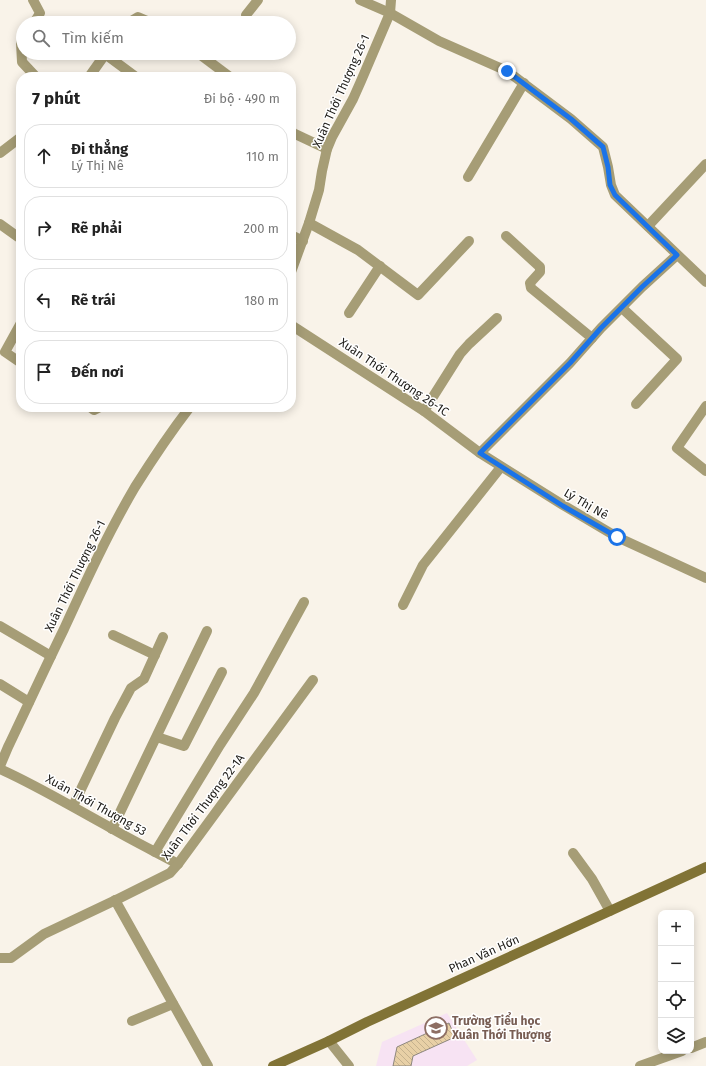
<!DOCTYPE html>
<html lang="vi">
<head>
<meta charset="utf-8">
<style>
  :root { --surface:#fff; --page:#f2f2f2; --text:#222; --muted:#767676; --line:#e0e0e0 }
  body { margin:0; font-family:"Fira Sans",sans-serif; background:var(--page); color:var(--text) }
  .controls { position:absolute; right:12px; bottom:12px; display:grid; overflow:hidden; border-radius:8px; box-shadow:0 2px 10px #0003 }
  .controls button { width:36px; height:36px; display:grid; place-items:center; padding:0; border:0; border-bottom:1px solid var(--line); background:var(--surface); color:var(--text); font:20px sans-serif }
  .stop { position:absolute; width:12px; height:12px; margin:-9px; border:3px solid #1a73e8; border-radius:50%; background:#fff }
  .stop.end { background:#1a73e8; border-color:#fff; box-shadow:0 1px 4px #0008 }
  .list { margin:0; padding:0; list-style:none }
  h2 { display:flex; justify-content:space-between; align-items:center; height:52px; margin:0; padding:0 16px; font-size:17px }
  h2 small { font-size:13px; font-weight:400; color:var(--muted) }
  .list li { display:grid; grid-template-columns:26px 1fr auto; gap:12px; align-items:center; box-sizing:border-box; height:64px; margin:0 8px 8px; padding:0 8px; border:1px solid var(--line); border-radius:16px }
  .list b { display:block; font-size:15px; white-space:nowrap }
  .list p { margin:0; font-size:13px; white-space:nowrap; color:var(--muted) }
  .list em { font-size:13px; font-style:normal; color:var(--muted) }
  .icon { flex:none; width:22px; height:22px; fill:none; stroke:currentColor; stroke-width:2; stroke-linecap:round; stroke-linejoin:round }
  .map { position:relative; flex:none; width:706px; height:1066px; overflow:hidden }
  .search { position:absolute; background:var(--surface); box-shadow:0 2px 10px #0003; left:16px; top:16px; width:280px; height:44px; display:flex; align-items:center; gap:10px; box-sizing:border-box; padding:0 14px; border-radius:22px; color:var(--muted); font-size:15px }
  .panel { position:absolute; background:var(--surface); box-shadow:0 2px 10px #0003; left:16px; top:72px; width:280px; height:340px; border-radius:16px }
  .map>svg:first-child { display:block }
  .education { fill:#f7e3f3 }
  .building { fill:url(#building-back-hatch); stroke:#8d877e }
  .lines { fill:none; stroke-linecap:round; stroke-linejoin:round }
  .minor { stroke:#a69d76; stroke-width:10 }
  .tertiary { stroke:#a69d76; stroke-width:10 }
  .secondary { stroke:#817336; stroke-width:10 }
  .route { stroke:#1a73e8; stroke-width:5 }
  .labels { text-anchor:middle; stroke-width:3; stroke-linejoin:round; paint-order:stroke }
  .street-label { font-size:12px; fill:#1c1a16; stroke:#fff }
  .education-label { font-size:12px; font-weight:bold; fill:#785e54; stroke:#fff; text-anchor:start }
</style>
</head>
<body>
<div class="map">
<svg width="706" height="1066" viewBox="0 0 706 1066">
  <defs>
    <pattern id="building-back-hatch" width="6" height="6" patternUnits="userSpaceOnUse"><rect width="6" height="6" fill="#e8d0a6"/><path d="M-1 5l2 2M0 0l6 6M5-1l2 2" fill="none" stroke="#c6b28e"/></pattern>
  </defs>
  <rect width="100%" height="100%" fill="#f9f3e9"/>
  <path class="education" d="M447,1013L477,1060L467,1066H376L382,1042Z"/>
  <path class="building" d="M449,1023L455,1037L413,1056L411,1066H393L397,1047Z"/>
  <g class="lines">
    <g class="minor">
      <path d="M33,0L40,13L34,23"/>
      <path d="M360,0L390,13L439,41L507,71L571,119L603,147L608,167L611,185L615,195L706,282"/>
      <path d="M246,15L258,0"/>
      <path d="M128,23L138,17L152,23"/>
      <path d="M23,40L21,43L22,62L36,77"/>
      <path d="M198,53L230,77"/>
      <path d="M105,54L136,77"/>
      <path d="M89,77L106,53"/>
      <path d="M291,130L293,133L327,149"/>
      <path d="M0,153L21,137"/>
      <path d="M468,177L524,83"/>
      <path d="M309,223L358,250L418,295L469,241"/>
      <path d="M0,224L18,237"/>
      <path d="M648,226L706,164"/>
      <path d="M291,235L303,241"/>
      <path d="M506,236L540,267V272L530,283L531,288L592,338"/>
      <path d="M291,272L309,223L319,190L322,171L327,149L332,137L353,99L361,81L390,13L391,0"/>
      <path d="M622,308L677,359L636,404"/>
      <path d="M349,313L380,266"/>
      <path d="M21,323L5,352L21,363"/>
      <path d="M291,325L424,411L480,453L563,505L617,537L706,578"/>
      <path d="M706,406L677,448L706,471"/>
      <path d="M90,407L94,410L100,407"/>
      <path d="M424,411L460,354L469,344L497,318"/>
      <path d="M480,453L570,363L601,328L642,287L677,255"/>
      <path d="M403,605L423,565L501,467"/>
      <path d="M0,626L51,656"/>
      <path d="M113,635L155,655"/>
      <path d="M0,684L29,702"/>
      <path d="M157,737L184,746L222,672"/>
      <path d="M0,766L8,747C27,707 45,668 64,629C86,581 108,533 135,487C152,460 170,433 190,407"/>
      <path d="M0,769C38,786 74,808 111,828C133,841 156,852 178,864"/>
      <path d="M73,806L115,718L131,688L144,679L163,637"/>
      <path d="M112,829L207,631"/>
      <path d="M155,852L220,745L254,693L304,602"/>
      <path d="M573,853L592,879L610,911"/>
      <path d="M115,900L208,1066"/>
      <path d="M0,958H11L44,934L120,898L170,873L178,864L313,680"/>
      <path d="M132,1021L173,1004"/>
    </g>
    <g class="tertiary">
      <path d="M329,1041L349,1066"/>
      <path d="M691,1048L706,1042"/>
      <path d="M640,1066L682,1051"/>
    </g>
    <path class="secondary" d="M273,1066L329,1041L367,1022L529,948L706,867"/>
  </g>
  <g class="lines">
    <path class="route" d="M507,71L571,119L603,147L608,167L610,185L615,195L677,255L642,287L601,328L570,363L480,453L563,506L617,537"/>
  </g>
  <defs>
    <g id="school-ring" transform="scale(1.15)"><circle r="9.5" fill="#fff" stroke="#8d6e63" stroke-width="1.5"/><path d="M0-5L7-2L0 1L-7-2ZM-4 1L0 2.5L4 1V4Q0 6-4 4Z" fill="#8d6e63"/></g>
  </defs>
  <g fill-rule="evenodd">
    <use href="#school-ring" x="436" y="1028"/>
  </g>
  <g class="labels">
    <g class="street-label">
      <text transform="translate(341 91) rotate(-66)" y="4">Xuân Thới Thượng 26-1</text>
      <text transform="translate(394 377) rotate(34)" y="4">Xuân Thới Thượng 26-1C</text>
      <text transform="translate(586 504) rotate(30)" y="4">Lý Thị Nê</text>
      <text transform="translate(75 576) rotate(-64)" y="4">Xuân Thới Thượng 26-1</text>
      <text transform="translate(96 805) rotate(29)" y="4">Xuân Thới Thượng 53</text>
      <text transform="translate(203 807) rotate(-53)" y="4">Xuân Thới Thượng 22-1A</text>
      <text transform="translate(484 954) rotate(-24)" y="4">Phan Văn Hớn</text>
    </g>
    <g class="education-label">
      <text x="452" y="1025">Trường Tiểu học<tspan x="452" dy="14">Xuân Thới Thượng</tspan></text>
    </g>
  </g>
</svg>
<div class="controls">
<button>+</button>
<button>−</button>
<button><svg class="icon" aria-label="locate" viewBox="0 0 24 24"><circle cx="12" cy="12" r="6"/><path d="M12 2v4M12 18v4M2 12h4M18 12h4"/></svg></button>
<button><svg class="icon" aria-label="layers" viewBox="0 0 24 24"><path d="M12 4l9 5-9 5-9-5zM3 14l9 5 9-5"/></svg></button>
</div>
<div class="stop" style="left:617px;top:537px"></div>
<div class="stop end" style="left:507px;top:71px"></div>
<div class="search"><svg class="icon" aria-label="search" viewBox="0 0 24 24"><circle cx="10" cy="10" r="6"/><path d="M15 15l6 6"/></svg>Tìm kiếm</div>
<section class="panel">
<h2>7 phút<small>Đi bộ · 490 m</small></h2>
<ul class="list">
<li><svg class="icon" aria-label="ahead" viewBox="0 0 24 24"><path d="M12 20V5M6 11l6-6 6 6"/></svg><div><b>Đi thẳng</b><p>Lý Thị Nê</p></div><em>110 m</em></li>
<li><svg class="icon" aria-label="right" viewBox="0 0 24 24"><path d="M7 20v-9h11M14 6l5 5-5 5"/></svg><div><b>Rẽ phải</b></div><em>200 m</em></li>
<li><svg class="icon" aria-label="left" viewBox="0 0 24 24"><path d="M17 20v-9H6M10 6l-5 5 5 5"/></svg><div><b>Rẽ trái</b></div><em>180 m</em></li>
<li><svg class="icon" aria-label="arrive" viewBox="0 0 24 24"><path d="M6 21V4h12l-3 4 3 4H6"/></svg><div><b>Đến nơi</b></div></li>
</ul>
</section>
</div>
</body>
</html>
